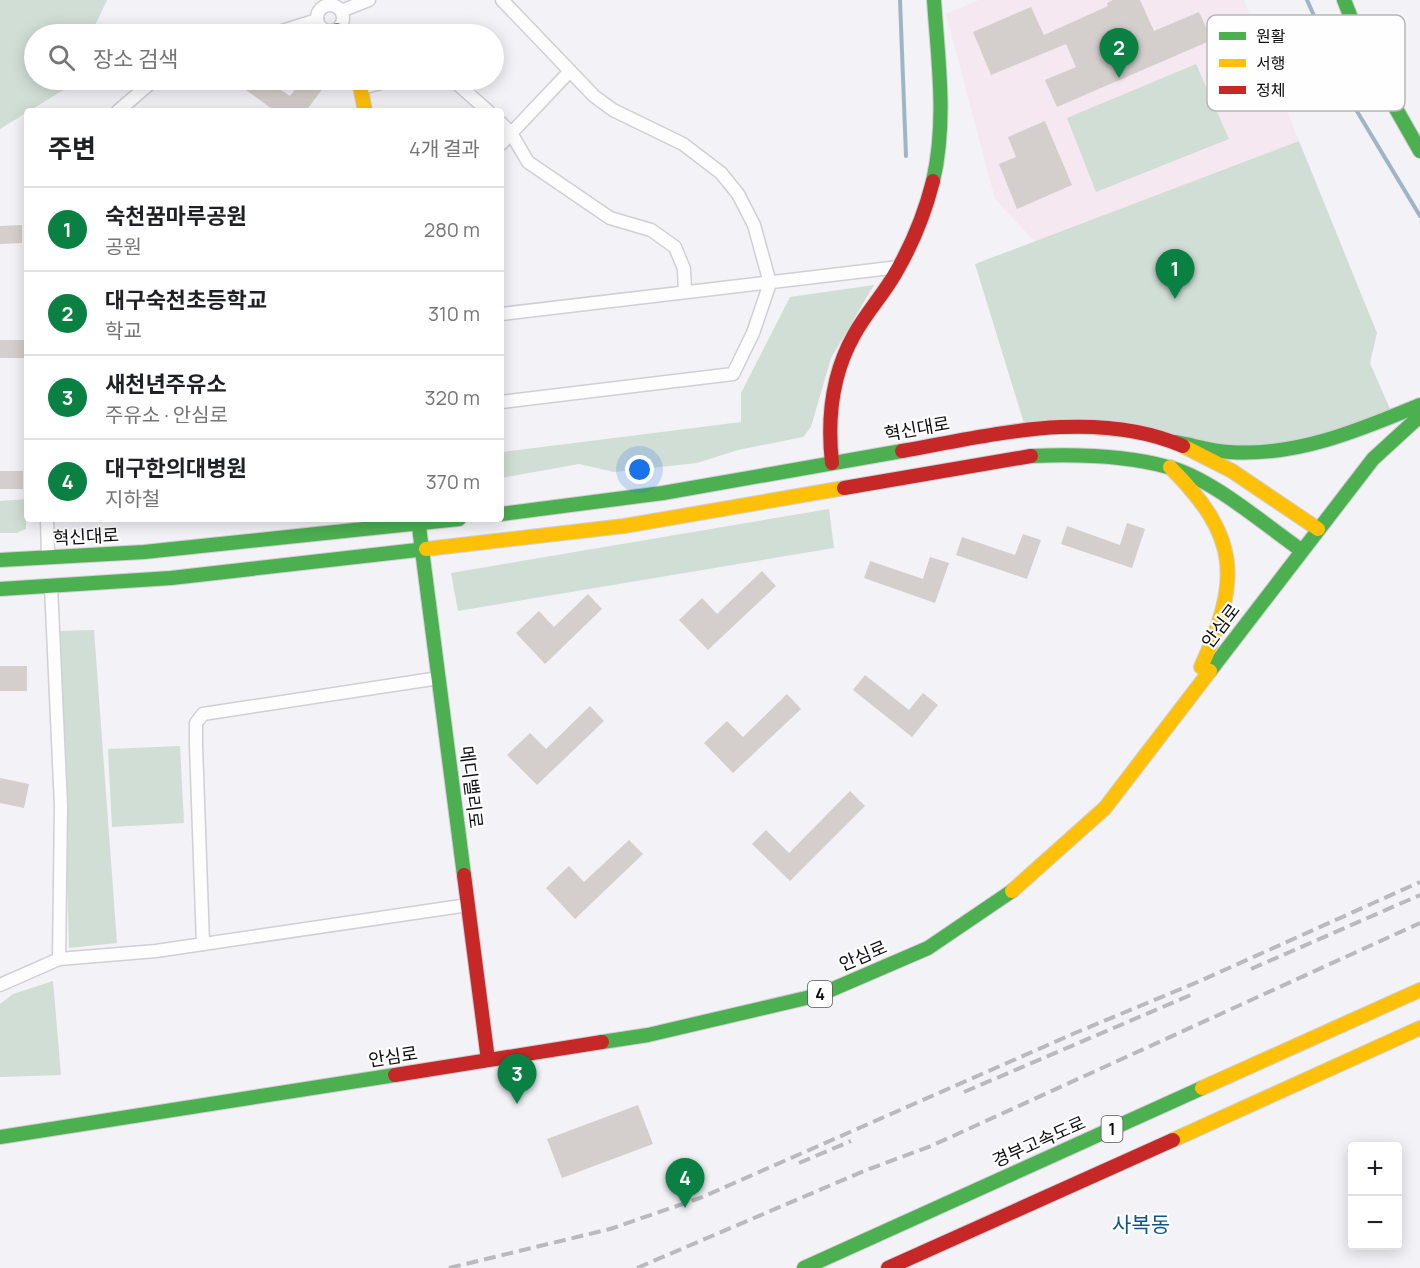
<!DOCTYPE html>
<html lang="ko">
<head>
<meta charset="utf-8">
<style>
  :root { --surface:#fff; --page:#f6f6f6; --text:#202124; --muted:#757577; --line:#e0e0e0; --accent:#0b8043 }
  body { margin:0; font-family:Manrope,"Noto Sans KR",sans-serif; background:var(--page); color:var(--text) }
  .controls { position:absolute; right:18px; bottom:18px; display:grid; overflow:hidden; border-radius:6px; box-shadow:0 3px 15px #0003 }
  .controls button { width:54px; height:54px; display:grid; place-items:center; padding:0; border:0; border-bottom:2px solid var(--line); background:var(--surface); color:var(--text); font:30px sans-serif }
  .you { position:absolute; left:640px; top:470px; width:21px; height:21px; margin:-15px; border:4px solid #fff; border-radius:50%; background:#1a73e8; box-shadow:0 0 0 9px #1a73e833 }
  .badge { display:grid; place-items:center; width:39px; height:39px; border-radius:50%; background:var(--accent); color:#fff; font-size:20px; font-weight:700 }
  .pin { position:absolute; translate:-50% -50px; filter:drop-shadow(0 2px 3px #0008) }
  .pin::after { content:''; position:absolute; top:32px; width:21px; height:18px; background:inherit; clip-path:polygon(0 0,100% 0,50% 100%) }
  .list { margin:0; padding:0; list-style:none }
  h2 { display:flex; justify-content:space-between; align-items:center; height:78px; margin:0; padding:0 24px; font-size:26px }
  h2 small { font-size:20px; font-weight:400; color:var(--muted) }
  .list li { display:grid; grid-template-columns:39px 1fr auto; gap:18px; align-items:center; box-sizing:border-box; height:84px; padding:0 24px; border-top:2px solid var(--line) }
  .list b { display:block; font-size:22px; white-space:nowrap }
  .list p { margin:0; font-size:20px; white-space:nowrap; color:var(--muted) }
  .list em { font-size:20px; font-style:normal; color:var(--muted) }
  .icon { flex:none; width:33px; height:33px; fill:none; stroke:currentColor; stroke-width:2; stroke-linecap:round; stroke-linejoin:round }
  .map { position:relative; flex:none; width:1420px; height:1268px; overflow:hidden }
  .search { position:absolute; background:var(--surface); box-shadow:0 3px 15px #0003; left:24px; top:24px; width:480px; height:66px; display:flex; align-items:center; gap:15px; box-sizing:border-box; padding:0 21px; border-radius:33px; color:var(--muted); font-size:22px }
  .panel { position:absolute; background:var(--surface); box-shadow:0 3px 15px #0003; left:24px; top:108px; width:480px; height:414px; border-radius:6px }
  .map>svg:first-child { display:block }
  .education { fill:#f5e8f1 }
  .green { fill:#d1ded5 }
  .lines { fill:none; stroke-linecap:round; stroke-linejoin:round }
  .stream { stroke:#9fb5c6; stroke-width:4 }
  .building { fill:#d4cecc }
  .street-casing { stroke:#d0cfd4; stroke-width:15 }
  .fast-casing { stroke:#d0cfd4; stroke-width:16 }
  .slow-casing { stroke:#d0cfd4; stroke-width:16 }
  .jam-casing { stroke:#d0cfd4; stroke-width:16 }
  .street { stroke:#fdfdfe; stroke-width:12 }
  .fast { stroke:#4caf50; stroke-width:14 }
  .slow { stroke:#ffc107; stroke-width:14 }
  .jam { stroke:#c62828; stroke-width:14 }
  .rail { stroke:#bababc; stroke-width:4; stroke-dasharray:12 6; stroke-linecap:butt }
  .labels { text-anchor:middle; stroke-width:4.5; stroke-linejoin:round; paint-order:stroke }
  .shield { fill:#fefefe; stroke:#575759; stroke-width:1.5 }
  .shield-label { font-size:16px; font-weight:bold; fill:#0f0f12 }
  .street-label { font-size:18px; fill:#0f0f12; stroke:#fefefe }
  .quarter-label { font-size:21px; fill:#125483; stroke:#fefefe }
  .key { fill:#fefefe; stroke:#b6b6b7; stroke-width:1.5 }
  .key-label { font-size:16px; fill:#0f0f12 }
</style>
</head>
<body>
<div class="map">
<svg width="1420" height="1268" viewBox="0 0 1420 1268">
  <rect width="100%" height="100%" fill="#f3f2f7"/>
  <path class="education" d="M979,0H1244L1299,141L1035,242L995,199L946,14Z"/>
  <g class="green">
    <path d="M0,0H107L91,34H34V80H69L65,89L0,129Z"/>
    <path d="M1196,64L1229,139L1096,192L1067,118Z"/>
    <path d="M1299,141L1377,333L1370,363L1393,416L1275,451L1026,430L975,264Z"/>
    <path d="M874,285L831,358L811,427L803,437L738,450L697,463L614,472L579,464L501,478V452L741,422V393L790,297Z"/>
    <path d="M26,499V529L17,533H0V501Z"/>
    <path d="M829,509L834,548L458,611L451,573Z"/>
    <path d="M94,630L117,943L69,948L60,631Z"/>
    <path d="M180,746L184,823L112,827L108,749Z"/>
    <path d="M53,981L61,1075L0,1077V1004L13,994Z"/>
  </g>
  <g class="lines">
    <g class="stream">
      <path d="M900,0L906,156"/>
      <path d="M1307,0L1355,108L1420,216"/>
    </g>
  </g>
  <g class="building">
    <path d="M1113,0H1140L1154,31L1199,12L1212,40L1057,107L1045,80L1076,67L1066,44L991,75L973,32L1031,7L1044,35L1108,6L1107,3Z"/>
    <path d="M232,80H266L290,96L302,80H329L306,111H275Z"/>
    <path d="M1045,121L1072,185L1017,209L999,164L1016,157L1008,137Z"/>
    <path d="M22,225V243L0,244V226Z"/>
    <rect x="0" y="340" width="27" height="18"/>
    <rect x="0" y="471" width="23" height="18"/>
    <path d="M1127,523L1145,529L1132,568L1061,544L1067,526L1120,545Z"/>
    <path d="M1023,534L1041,540L1027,579L956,555L962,537L1015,555Z"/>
    <path d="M930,557L949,563L935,603L864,578L870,561L923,579Z"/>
    <path d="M762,571L776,586L708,650L679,620L702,598L717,614Z"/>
    <path d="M588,594L602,609L545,664L516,633L539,611L554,627Z"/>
    <rect x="0" y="666" width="27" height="25"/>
    <path d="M865,675L909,710L923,693L938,705L912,737L853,690Z"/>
    <path d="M787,694L801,709L733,773L704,743L727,721L743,737Z"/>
    <path d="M590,706L604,721L537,785L507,755L530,733L546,749Z"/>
    <path d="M0,778L29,784L24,808L0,803Z"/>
    <path d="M850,791L865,806L790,881L752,844L766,830L789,853Z"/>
    <path d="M629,840L643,854L575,919L546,888L569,866L584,882Z"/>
    <path d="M638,1105L653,1144L562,1178L547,1139Z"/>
  </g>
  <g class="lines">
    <g class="street-casing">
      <g id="street">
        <circle cx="330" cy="18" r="13"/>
        <path d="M341,11L369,0"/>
        <path d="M273,34L317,20"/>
        <path d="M453,80L488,111"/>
        <path d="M361,88L393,80"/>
        <path d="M118,111L154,80"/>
        <path d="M501,123L511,133L528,162L610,218L651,230L675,247L684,269L685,292"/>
        <path d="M501,144L570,71"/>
        <path d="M501,314L899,267"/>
        <path d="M501,402L733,374L753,333L770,283L754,225L738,194L721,173L683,144L613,110L594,96L502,0"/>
        <path d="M47,519L48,557"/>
        <path d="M51,586L61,806L59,959"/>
        <path d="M203,944L196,745V723L203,714L439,678"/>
        <path d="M0,985L59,959L156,951L468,905"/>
      </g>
    </g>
    <g class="fast-casing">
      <g id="fast">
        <path d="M1344,0L1366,56L1420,151"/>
        <path d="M337,30L340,34"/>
        <path d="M933,181C947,121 938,60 934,0"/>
        <path d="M1175,442C1193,445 1211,451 1229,452C1296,457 1360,430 1420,405"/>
        <path d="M1031,456C1076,454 1125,455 1168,467C1210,477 1265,525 1301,550"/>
        <path d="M501,514L663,493L902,451"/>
        <path d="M418,519L464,875"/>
        <path d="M0,560L144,552L459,519"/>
        <path d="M0,589L171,578L426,549"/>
        <path d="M1210,671L1373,459L1420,416"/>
        <path d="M602,1042L648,1035L819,995L928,948L1012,891"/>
        <path d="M0,1137L395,1075"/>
        <path d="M804,1268L1202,1088"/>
      </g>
    </g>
    <g class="slow-casing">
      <g id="slow">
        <path d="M359,80L365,111"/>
        <path d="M1183,446L1232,471L1318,529"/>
        <path d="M1170,467C1240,537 1241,579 1201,667"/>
        <path d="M426,549L624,526L844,488"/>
        <path d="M1012,891L1105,808L1210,671"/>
        <path d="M1202,1088L1420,990"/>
        <path d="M1173,1140L1420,1028"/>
      </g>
    </g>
    <g class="jam-casing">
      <g id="jam">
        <path d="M902,451C992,435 1095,408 1183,446"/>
        <path d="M832,463C827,418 832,374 854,335C866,313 883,295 895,274C912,245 925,213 933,181"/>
        <path d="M844,488L1031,456"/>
        <path d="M464,875L488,1060"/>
        <path d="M395,1075L602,1042"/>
        <path d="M888,1268L1173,1140"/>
      </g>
    </g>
    <use href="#street" class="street"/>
    <use href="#fast" class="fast"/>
    <use href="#slow" class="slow"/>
    <use href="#jam" class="jam"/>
    <g class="rail">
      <path d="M1251,969L1420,895"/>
      <path d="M964,1092L1193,994"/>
      <path d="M799,1163L851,1141"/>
      <path d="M449,1268L610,1229L700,1198L1075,1033L1200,981L1420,882"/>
      <path d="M637,1268L864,1171L931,1146L1420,923"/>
    </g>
  </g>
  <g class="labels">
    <g class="shield">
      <rect x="808" y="981" width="24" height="26" rx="4.5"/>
      <rect x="1101.5" y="1116" width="21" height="26" rx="4.5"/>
    </g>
    <g class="shield-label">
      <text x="820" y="1000">4</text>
      <text x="1112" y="1135">1</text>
    </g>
    <g class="street-label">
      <text transform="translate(917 429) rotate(-10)" y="6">혁신대로</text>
      <text transform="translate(86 537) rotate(-3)" y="6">혁신대로</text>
      <text transform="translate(1221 626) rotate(-53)" y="6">안심로</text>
      <text transform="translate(471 787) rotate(83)" y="6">메디밸리로</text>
      <text transform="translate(863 956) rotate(-23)" y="6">안심로</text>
      <text transform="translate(393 1057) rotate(-9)" y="6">안심로</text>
      <text transform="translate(1039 1142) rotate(-24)" y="6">경부고속도로</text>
    </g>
    <g class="quarter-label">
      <text x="1141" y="1232">사복동</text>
    </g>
  </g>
  <rect x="1207" y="15" width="198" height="96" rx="9" class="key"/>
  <rect x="1219" y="32" width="27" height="8" fill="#4caf50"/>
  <rect x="1219" y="59" width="27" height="8" fill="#ffc107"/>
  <rect x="1219" y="86" width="27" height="8" fill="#c62828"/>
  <g class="key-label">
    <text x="1256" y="42">원활</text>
    <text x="1256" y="69">서행</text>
    <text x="1256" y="96">정체</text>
  </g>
</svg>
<div class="controls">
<button>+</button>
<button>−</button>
</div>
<div class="you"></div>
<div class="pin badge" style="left:1175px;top:299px">1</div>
<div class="pin badge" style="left:1119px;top:78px">2</div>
<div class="pin badge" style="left:517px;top:1104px">3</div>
<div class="pin badge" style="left:685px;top:1208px">4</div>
<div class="search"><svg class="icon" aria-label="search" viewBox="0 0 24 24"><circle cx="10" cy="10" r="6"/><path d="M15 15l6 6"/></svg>장소 검색</div>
<section class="panel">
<h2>주변<small>4개 결과</small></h2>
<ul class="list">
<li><span class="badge">1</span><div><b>숙천꿈마루공원</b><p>공원</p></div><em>280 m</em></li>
<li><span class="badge">2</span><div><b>대구숙천초등학교</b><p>학교</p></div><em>310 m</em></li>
<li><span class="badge">3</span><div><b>새천년주유소</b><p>주유소 · 안심로</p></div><em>320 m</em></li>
<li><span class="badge">4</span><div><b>대구한의대병원</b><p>지하철</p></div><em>370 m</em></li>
</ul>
</section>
</div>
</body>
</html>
